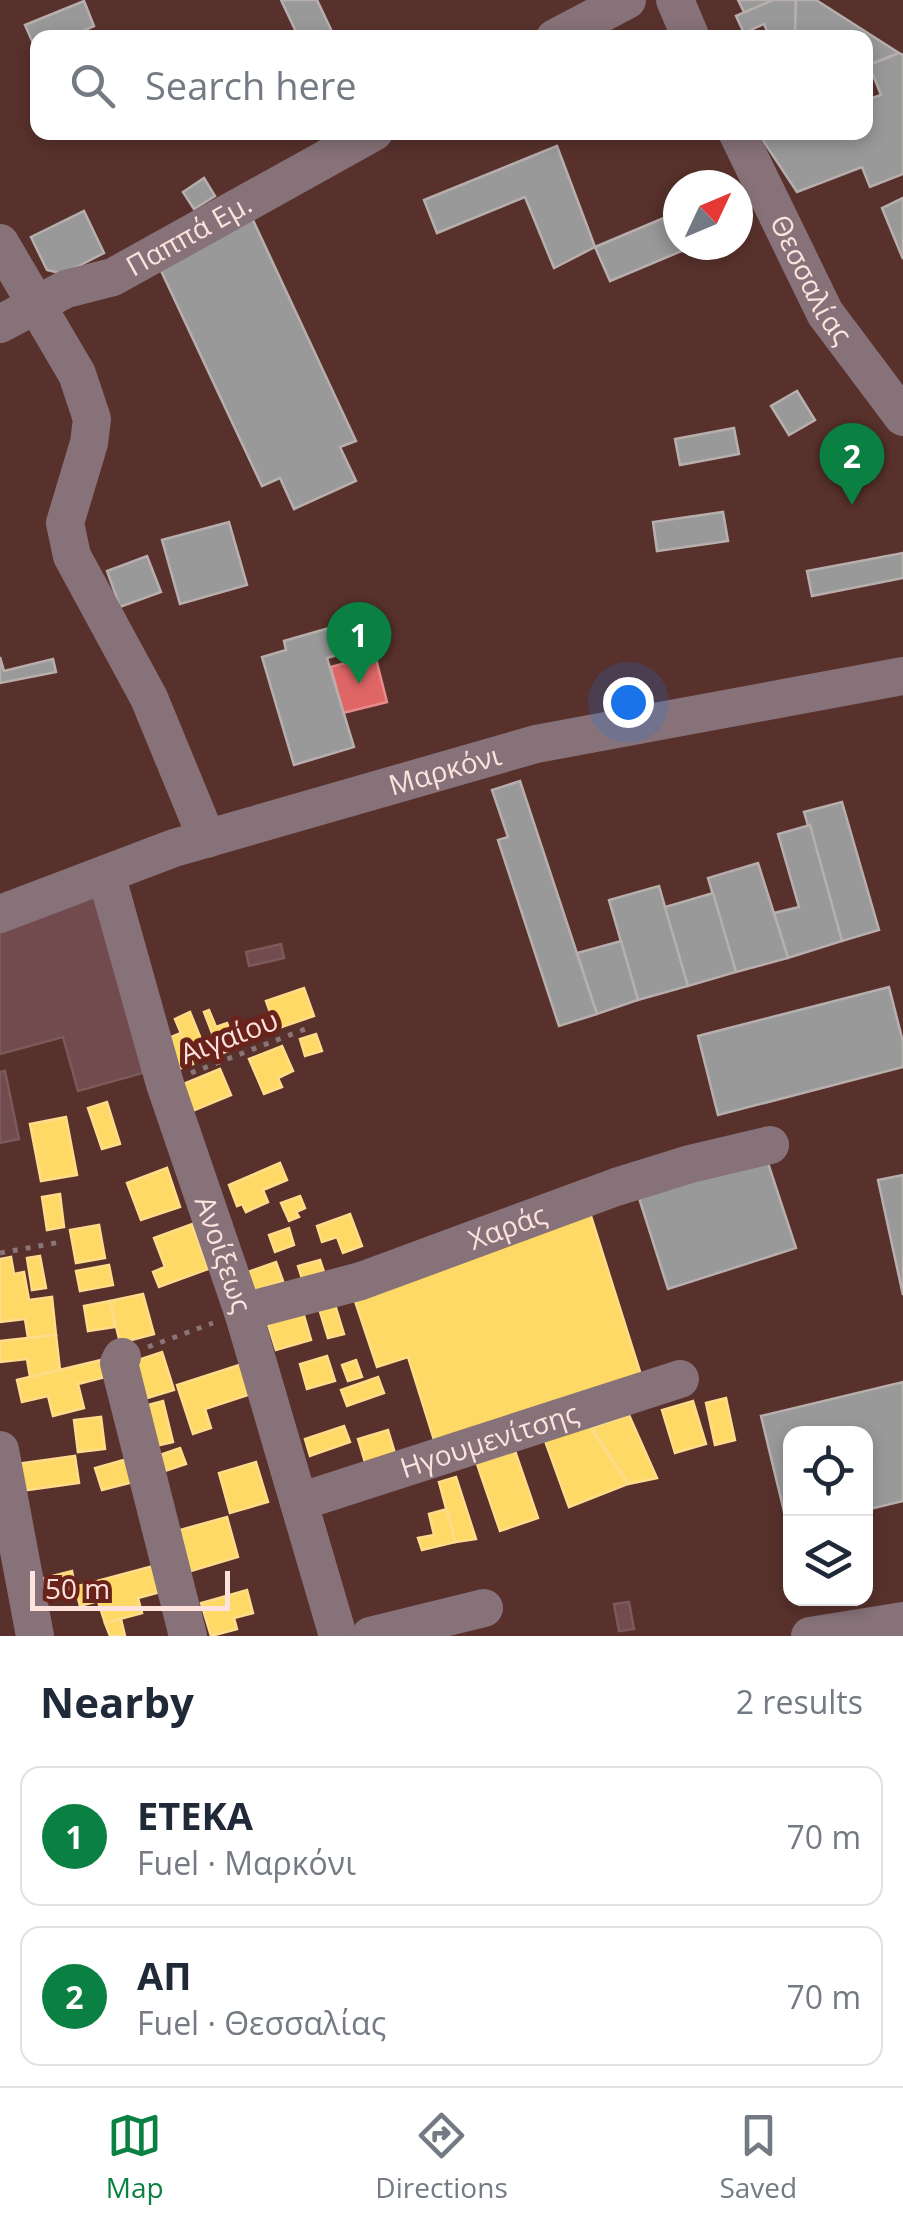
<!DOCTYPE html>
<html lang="en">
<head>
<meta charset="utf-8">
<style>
  :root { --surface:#fff; --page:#f6f6f7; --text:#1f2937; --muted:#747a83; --line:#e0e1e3; --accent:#0b8043 }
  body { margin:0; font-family:"Open Sans",sans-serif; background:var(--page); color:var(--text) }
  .controls { position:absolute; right:30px; bottom:30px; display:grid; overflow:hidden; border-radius:20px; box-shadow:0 5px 15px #0003 }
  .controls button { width:90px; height:90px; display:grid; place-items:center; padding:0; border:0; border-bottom:2px solid var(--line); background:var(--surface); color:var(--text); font:50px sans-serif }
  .compass { position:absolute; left:663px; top:170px; width:90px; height:90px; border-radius:50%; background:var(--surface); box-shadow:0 5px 15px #0003; rotate:46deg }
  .scale { position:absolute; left:30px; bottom:25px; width:200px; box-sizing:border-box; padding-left:10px; border:5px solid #fde2dd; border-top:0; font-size:28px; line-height:35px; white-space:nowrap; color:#fde2dd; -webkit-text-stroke:8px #69231b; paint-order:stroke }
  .you { position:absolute; left:628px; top:702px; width:35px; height:35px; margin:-25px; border:8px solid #fff; border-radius:50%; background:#1a73e8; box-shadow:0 0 0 15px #1a73e833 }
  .badge { display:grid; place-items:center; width:65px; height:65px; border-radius:50%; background:var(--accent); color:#fff; font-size:32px; font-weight:700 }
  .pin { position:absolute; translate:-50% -82px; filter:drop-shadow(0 2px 5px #0008) }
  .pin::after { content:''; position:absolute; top:52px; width:35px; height:30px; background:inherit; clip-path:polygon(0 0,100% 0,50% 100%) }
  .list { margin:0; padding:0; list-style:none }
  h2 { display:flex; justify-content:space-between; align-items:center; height:130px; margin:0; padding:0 40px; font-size:42px }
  h2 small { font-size:32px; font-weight:400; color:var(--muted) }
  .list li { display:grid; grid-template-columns:65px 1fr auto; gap:30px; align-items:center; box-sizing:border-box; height:140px; margin:0 20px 20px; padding:0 20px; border:2px solid var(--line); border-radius:20px }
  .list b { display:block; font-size:38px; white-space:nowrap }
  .list p { margin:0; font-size:32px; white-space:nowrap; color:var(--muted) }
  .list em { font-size:32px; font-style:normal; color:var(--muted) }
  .icon { flex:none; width:55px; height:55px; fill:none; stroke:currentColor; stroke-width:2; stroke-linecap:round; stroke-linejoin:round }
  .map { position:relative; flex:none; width:903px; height:1636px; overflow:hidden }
  .search { position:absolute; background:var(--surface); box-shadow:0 5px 15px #0003; left:30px; right:30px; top:30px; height:110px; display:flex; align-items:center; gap:25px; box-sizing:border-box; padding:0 35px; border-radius:20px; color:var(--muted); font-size:38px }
  .sheet { height:450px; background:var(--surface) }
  nav { display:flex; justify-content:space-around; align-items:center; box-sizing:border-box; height:140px; border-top:2px solid var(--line); background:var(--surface); font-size:28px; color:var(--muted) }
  nav a { display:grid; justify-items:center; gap:5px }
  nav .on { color:var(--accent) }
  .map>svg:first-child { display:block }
  .homes { fill:#ffd966; stroke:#fedc8a; stroke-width:2.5 }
  .shops { fill:#e06666; stroke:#e98b8a; stroke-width:2.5 }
  .industry { fill:#999; stroke:#b7afad; stroke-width:2.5 }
  .building { fill:#724b4e; stroke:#7a5a5a; stroke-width:2.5 }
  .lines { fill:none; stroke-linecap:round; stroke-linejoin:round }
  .path { stroke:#897477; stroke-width:5; stroke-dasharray:5 8; stroke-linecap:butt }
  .minor { stroke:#867278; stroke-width:38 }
  .labels { text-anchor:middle; stroke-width:10; stroke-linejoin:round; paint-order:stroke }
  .street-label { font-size:28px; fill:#fde2dd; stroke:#69231b }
</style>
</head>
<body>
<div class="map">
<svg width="903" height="1636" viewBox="0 0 903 1636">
  <rect width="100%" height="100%" fill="#58312c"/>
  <g class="homes">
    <path d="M304,988L314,1016L276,1029L266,1001Z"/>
    <path d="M209,1010L216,1027L227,1023L237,1048L220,1054L204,1012Z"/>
    <path d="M190,1012L203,1044L188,1050L175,1019Z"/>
    <path d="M181,1033L193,1064L176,1070L164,1040Z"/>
    <path d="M316,1034L322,1051L305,1056L300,1039Z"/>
    <path d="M282,1046L293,1071L278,1078L282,1087L264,1094L249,1059Z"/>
    <path d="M220,1069L231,1095L192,1111L181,1085Z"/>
    <path d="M107,1102L120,1144L102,1149L88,1108Z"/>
    <path d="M66,1117L77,1175L41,1181L30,1124Z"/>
    <path d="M280,1163L287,1180L263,1190L268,1202L246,1212L242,1204L237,1206L229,1185Z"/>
    <path d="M167,1168L180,1207L141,1220L127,1183Z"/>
    <path d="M60,1194L64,1227L47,1230L42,1197Z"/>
    <path d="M300,1196L305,1208L296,1212L299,1217L289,1221L281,1203Z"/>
    <path d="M590,1213L641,1375L434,1440L408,1357L377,1367L351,1289Z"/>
    <path d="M350,1214L362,1246L343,1253L337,1237L322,1242L317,1226Z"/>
    <path d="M192,1224L208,1269L159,1287L153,1272L165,1267L154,1238Z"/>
    <path d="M99,1225L105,1258L76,1263L70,1230Z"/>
    <path d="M289,1228L294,1245L275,1252L269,1235Z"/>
    <path d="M40,1256L46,1288L32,1290L27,1258Z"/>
    <path d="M11,1257L14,1274L24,1272L29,1300L52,1297L56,1335L28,1338L25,1319L0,1322V1259Z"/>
    <path d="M320,1260L326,1278L304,1285L298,1266Z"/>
    <path d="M276,1262L283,1281L254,1291L248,1272Z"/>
    <path d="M109,1265L113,1285L80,1291L76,1271Z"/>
    <path d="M143,1294L154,1334L120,1343L110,1301Z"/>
    <path d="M333,1298L344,1334L328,1338L317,1302Z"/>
    <path d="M110,1301L115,1327L88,1331L84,1306Z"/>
    <path d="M303,1312L311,1340L276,1350L266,1318Z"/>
    <path d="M56,1335L60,1370L30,1377L27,1359L0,1362V1341Z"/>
    <path d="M162,1352L174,1390L141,1400L129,1363Z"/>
    <path d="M327,1356L335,1381L307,1389L300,1364Z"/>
    <path d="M101,1360L105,1377L78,1384L84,1408L53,1416L48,1396L22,1402L17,1380Z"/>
    <path d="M356,1360L362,1377L348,1381L342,1365Z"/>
    <path d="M242,1364L251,1394L205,1409L211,1428L193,1434L177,1385Z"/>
    <path d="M378,1377L384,1393L347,1406L341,1390Z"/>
    <path d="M726,1398L735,1440L715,1445L706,1403Z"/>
    <path d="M163,1401L173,1442L151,1447L141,1407Z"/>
    <path d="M693,1401L706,1444L675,1453L662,1410Z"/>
    <path d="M629,1415L657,1478L628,1484L592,1428Z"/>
    <path d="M101,1417L105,1449L78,1452L74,1420Z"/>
    <path d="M588,1424L628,1484L569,1507L544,1438Z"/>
    <path d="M344,1426L350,1442L310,1456L305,1439Z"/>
    <path d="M388,1430L397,1460L367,1469L358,1439Z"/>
    <path d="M180,1448L186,1464L156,1474L151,1458Z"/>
    <path d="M514,1448L538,1518L500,1531L476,1461Z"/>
    <path d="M75,1456L79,1483L20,1491L16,1464Z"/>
    <path d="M127,1459L133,1482L102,1490L95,1468Z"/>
    <path d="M256,1462L268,1502L230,1513L219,1473Z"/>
    <path d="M456,1477L476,1539L455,1542L439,1482Z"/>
    <path d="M447,1509L455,1542L422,1550L418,1538L434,1535L429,1514Z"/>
    <path d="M227,1517L238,1557L181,1574L169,1533Z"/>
    <path d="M153,1566L160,1592L138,1598L142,1613L105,1623L98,1601L80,1606L75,1587Z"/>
    <path d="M72,1571L75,1587L34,1599L29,1582Z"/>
    <path d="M247,1590L253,1613L234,1618L237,1629L211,1636L201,1603Z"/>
    <path d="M121,1619L125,1636H110L105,1623Z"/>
  </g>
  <path class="shops" d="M375,655L387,702L343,713L331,667Z"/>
  <g class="industry">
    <path d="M281,0H317L335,38H299Z"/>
    <path d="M738,0H773L745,14Z"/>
    <path d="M773,0H796L795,34L786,38H770L764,24L744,33L736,16Z"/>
    <path d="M796,0H816L899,53L869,65L866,64V38H786L795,34Z"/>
    <path d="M84,1L94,26L67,38H38L36,50L25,25Z"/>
    <path d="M899,53L903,55V174L870,187L862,167L797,192L760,136L771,132H866V100L881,95L869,65Z"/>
    <path d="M557,146L595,247L554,268L525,197L437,233L424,200Z"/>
    <path d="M204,178L215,196L194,209L183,192Z"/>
    <path d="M903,198V259L882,208Z"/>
    <path d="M84,211L104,253L63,274L47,270L31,237Z"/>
    <path d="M678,212V245H696L610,281L595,247Z"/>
    <path d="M252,218L356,441L340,447L356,481L294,509L280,478L262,486L157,262Z"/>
    <path d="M797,391L815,420L789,435L771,406Z"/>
    <path d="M734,428L739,454L680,465L675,439Z"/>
    <path d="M723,512L728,541L657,551L653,522Z"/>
    <path d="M229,522L247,585L180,604L162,540Z"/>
    <path d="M903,553V578L812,596L807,571Z"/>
    <path d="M147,556L161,592L120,607L107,571Z"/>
    <path d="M336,626L345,653L327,658L354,747L294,765L262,657L286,650L284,641Z"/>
    <path d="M0,657L4,671L53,659L56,672L0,683Z"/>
    <path d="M520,781L597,1014L559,1026L498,840L508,837L492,790Z"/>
    <path d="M842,802L879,930L842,941L804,812Z"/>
    <path d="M810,825L842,941L788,958L774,913L799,907L778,834Z"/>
    <path d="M758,863L788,958L736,972L708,878Z"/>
    <path d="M659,886L688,986L638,1000L609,900Z"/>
    <path d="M713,893L736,972L688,986L665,907Z"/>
    <path d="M621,941L638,1000L597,1014L577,953Z"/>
    <path d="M889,987L903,1042V1067L718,1115L698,1036Z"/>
    <path d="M766,1157L796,1248L668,1289L639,1198Z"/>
    <path d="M903,1175V1295L878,1180Z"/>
    <path d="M903,1382V1501L866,1510V1434H790L788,1528L761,1416Z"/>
  </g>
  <g class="building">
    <path d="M93,892L143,1073L78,1091L63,1037L0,1054V930Z"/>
    <path d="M281,944L284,958L249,966L246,952Z"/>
    <path d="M5,1071L19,1139L0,1143V1072Z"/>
    <path d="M629,1602L634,1629L619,1631L614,1604Z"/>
  </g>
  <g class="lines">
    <g class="path">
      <path d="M191,1073L308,1028"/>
      <path d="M0,1253L61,1242"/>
      <path d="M148,1347L213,1323"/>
    </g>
    <g class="minor">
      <path d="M675,0L691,38"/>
      <path d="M555,38L627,0"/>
      <path id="s1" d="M737,132L825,313L903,417"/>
      <path d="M0,243L77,374L92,419L89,443L65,523L72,556L149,698L207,839"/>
      <path id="s2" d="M0,324L66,289L113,277L374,132"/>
      <path id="s3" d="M106,874L165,1084L243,1312L338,1636"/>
      <path id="s4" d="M0,914L174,848L536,744L903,676"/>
      <path id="s5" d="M243,1312L361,1281L616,1187L690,1164L770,1145"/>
      <path d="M122,1357L119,1363L188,1636"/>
      <path d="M0,1450L35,1636"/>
      <path id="s6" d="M299,1502L680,1379"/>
      <path d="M370,1636L484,1608"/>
      <path d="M810,1636L903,1621"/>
    </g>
  </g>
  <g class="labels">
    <g class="street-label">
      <text dy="10" stroke="none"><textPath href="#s2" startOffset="210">Παππά Εμ.</textPath></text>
      <text dy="10" stroke="none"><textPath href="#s1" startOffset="165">Θεσσαλίας</textPath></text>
      <text dy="10" stroke="none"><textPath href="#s4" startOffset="468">Μαρκόνι</textPath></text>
      <text transform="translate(229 1037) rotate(-21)" y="10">Αιγαίου</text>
      <text dy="10" stroke="none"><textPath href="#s5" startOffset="278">Χαράς</textPath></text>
      <text dy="10" stroke="none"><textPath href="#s3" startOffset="398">Ανοίξεως</textPath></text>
      <text dy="10" stroke="none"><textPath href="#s6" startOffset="200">Ηγουμενίτσης</textPath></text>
    </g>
  </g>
</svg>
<div class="controls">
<button><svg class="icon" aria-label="locate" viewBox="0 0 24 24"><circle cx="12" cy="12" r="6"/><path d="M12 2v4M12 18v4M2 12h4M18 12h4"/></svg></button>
<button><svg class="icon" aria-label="layers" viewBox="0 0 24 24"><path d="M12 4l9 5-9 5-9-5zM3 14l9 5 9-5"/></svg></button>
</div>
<svg class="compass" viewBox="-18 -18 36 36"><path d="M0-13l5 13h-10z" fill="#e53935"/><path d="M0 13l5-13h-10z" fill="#747a83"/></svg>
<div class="scale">50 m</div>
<div class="you"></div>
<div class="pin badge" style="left:359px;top:684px">1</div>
<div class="pin badge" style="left:852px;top:505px">2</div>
<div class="search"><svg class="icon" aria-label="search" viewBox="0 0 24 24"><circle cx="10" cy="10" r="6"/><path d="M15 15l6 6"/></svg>Search here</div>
</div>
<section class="sheet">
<h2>Nearby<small>2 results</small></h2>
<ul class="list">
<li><span class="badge">1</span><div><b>ΕΤΕΚΑ</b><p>Fuel · Μαρκόνι</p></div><em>70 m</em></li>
<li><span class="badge">2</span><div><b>ΑΠ</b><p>Fuel · Θεσσαλίας</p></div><em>70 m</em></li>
</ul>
</section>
<nav>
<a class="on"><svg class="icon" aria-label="map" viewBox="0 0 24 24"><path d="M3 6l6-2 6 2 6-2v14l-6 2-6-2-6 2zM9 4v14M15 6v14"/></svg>Map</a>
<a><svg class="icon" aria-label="directions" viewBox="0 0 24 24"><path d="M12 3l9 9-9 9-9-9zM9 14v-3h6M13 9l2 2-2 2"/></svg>Directions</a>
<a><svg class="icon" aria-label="saved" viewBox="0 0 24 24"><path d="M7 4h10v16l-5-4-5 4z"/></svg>Saved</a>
</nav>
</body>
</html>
